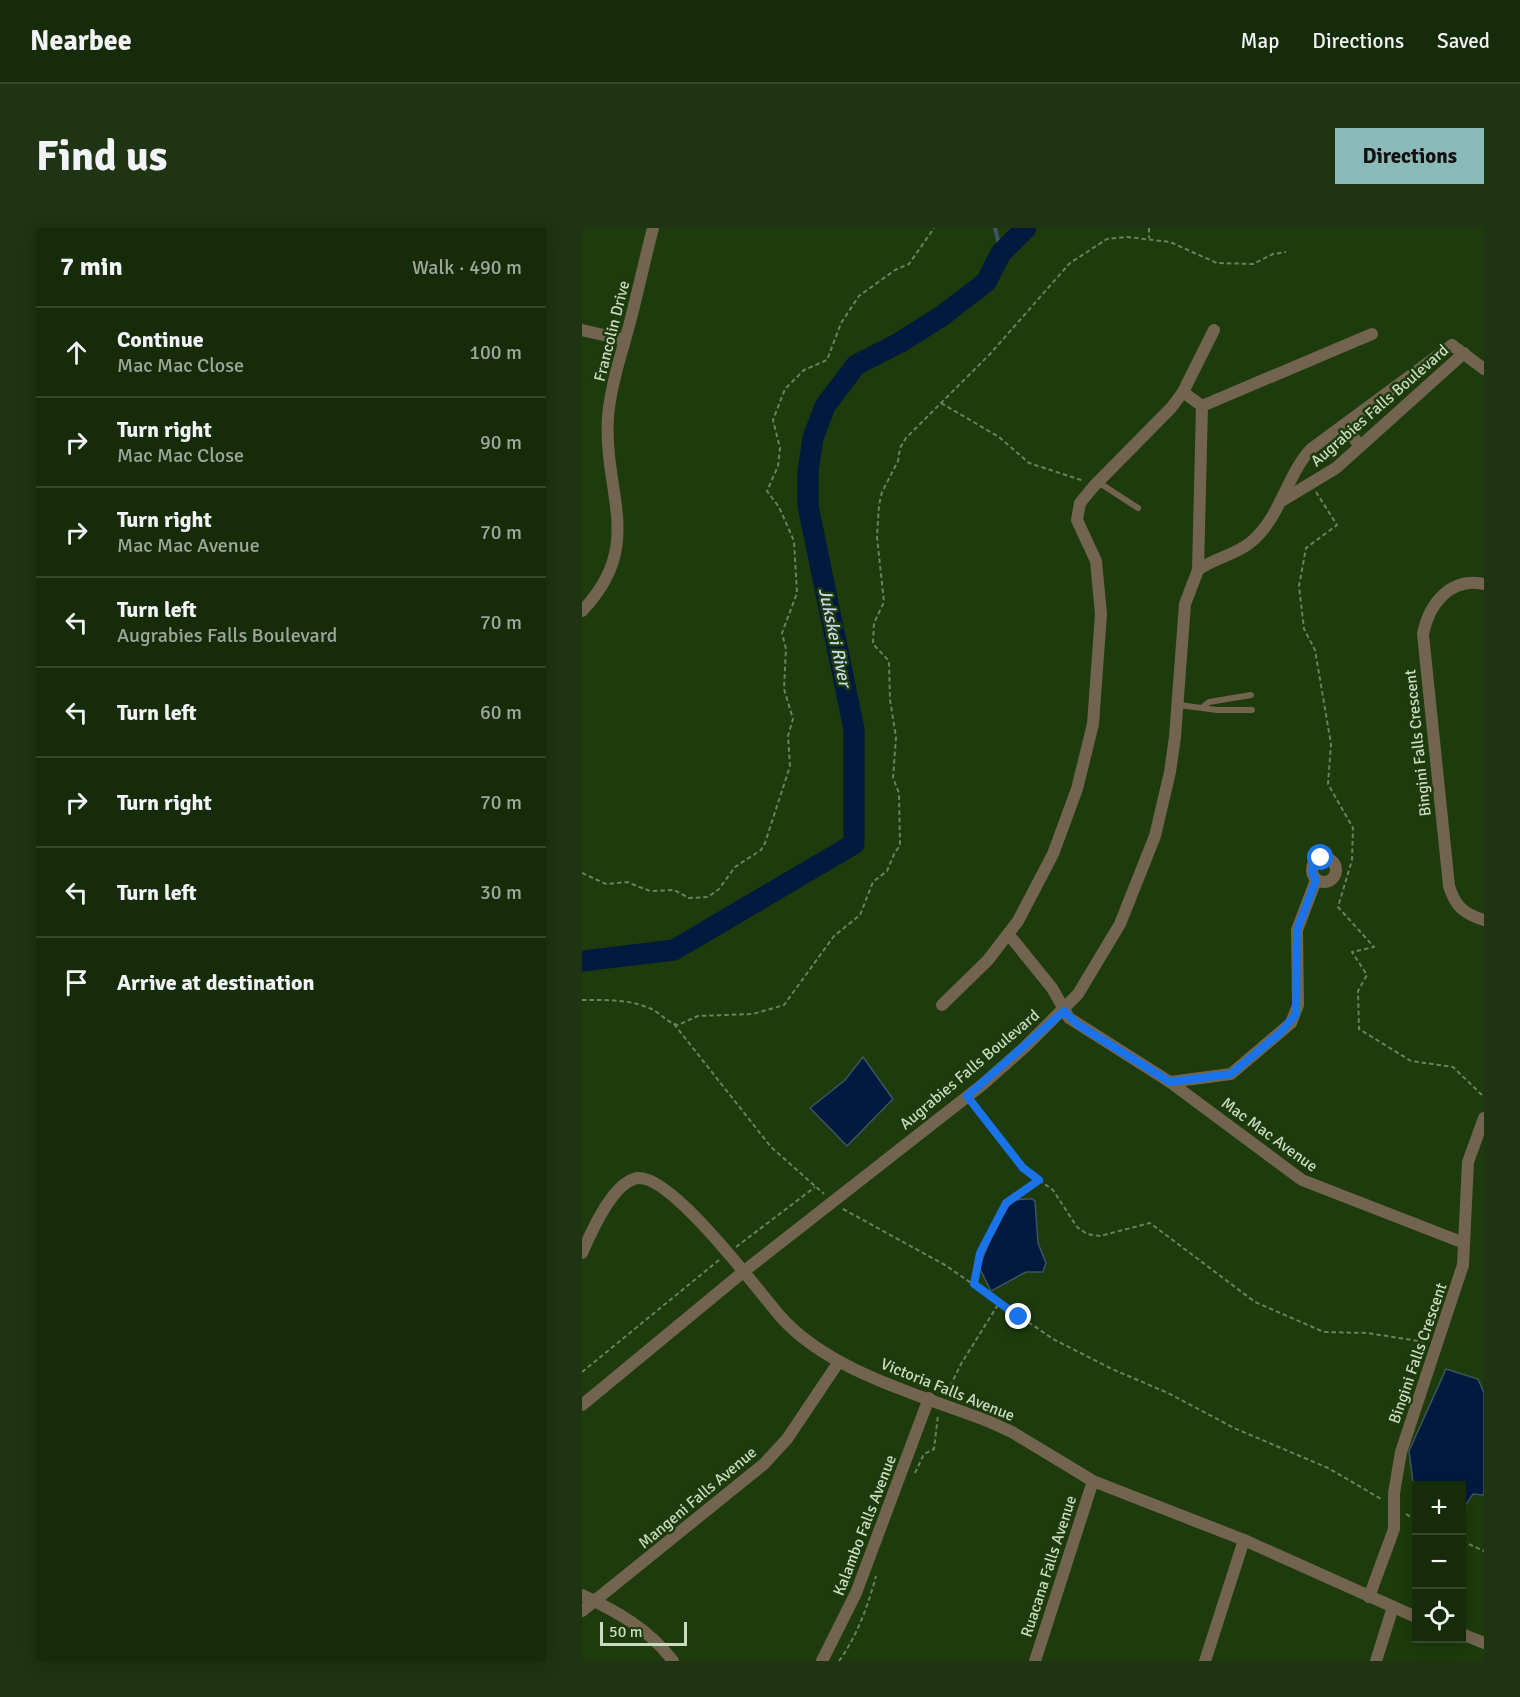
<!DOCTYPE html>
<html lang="en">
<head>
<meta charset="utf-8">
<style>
  :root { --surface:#162c09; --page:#1f3412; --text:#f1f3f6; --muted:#9ea79c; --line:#35482a; --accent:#8bbbb9 }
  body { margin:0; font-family:Signika,sans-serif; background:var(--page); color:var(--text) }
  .controls { position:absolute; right:18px; bottom:18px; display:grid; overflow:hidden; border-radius:0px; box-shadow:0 3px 15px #0003 }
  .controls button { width:54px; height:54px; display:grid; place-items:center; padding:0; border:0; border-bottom:2px solid var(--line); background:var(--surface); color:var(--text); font:30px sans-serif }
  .scale { position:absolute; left:18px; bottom:15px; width:87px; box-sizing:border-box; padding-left:6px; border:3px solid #c9dbc1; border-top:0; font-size:16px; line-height:21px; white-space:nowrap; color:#c9dbc1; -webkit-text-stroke:4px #1d3b0c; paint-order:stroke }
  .stop { position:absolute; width:18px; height:18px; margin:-14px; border:4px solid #1a73e8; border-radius:50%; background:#fff }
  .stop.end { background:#1a73e8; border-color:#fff; box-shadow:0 2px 6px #0008 }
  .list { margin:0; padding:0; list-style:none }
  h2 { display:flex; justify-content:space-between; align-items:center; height:78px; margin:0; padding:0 24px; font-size:26px }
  h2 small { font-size:20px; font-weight:400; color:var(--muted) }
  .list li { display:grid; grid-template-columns:39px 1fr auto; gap:18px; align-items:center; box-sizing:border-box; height:90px; padding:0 24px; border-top:2px solid var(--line) }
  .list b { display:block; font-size:22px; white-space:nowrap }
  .list p { margin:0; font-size:20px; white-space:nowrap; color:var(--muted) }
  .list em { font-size:20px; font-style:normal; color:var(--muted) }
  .icon { flex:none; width:33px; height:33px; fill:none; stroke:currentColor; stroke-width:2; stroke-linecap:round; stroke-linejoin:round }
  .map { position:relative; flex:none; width:902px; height:1433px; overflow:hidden; border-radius:0px }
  header { display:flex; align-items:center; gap:36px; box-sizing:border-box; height:84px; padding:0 30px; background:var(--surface); border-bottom:2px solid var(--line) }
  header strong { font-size:28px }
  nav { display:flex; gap:33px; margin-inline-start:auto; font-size:21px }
  .intro { display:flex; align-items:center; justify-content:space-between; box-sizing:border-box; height:144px; padding:0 36px }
  h1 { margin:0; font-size:42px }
  .button { padding:15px 27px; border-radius:0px; background:var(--accent); color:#111; font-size:21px; font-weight:700 }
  main { display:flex; gap:36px; padding:0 36px }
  aside { flex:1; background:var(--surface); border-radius:0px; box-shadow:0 3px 15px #0003 }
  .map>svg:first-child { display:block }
  .water { fill:#011a3e; stroke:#3d5465; stroke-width:1.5 }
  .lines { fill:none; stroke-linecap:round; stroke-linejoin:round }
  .stream { stroke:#3d5465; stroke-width:4 }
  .river { stroke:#011a3e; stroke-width:21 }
  .path { stroke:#69825c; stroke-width:2; stroke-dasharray:4.5 3; stroke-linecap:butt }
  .lane { stroke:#72644f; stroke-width:6 }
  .street { stroke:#72644f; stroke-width:12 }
  .route { stroke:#1a73e8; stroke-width:8 }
  .labels { text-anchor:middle; stroke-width:5; stroke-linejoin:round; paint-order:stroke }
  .street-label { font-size:16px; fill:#c9dbc1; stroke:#1d3b0c }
  .water-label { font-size:18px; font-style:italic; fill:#cad8ec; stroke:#1d3b0c }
</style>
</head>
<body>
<header>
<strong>Nearbee</strong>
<nav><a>Map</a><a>Directions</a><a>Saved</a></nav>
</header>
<div class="intro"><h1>Find us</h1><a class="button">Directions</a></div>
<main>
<aside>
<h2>7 min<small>Walk · 490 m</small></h2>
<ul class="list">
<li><svg class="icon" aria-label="ahead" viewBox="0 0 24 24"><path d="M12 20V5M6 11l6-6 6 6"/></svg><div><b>Continue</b><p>Mac Mac Close</p></div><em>100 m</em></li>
<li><svg class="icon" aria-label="right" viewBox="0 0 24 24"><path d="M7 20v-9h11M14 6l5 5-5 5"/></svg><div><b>Turn right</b><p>Mac Mac Close</p></div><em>90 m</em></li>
<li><svg class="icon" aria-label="right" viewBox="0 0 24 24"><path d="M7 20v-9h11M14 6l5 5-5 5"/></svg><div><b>Turn right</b><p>Mac Mac Avenue</p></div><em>70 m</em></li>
<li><svg class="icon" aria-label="left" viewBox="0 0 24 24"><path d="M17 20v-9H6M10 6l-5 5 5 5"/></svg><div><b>Turn left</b><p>Augrabies Falls Boulevard</p></div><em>70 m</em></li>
<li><svg class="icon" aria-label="left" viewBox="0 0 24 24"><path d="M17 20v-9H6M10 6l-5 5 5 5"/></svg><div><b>Turn left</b></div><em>60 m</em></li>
<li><svg class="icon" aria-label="right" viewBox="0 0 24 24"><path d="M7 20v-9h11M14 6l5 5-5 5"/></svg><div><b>Turn right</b></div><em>70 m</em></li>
<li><svg class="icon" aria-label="left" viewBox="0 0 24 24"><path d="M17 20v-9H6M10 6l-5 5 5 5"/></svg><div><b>Turn left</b></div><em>30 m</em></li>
<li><svg class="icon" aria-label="arrive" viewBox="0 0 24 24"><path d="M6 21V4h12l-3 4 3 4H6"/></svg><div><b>Arrive at destination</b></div></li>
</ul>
</aside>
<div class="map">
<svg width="902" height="1433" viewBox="0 0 902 1433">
  <rect width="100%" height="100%" fill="#1d3b0c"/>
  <g class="water">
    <path d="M281,829L311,871L265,918L228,880L263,852Z"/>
    <path d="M450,971L453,973L456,1015L464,1035L461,1044H444L409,1063L397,1039C404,1023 418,983 431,974C436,970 443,971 450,971Z"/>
    <path d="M864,1141L896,1151L902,1165V1267L891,1266L880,1282V1258H834V1277L827,1223Z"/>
  </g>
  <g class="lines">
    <path class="stream" d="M413,0L419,25"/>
    <path class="river" d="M0,733L92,722L272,616V501L226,278V243L231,210L243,178L274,137L317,115L360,88L404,54L419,25L444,0"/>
    <g class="path">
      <path d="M567,0V10"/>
      <path d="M359,175L417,209L447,235L502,253"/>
      <path d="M734,264L755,297L724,320L717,358L722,401L733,422L749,516L746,556L771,600L770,632L756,679L792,719L770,724L785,747L776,763L777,801L829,833L871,839L902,869"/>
      <path d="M0,645L24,656L45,654L68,663L92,662L107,670L126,669L137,661L153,639L179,622L183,615L208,538L206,508L211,491L202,461L204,421L200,405L215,365L212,313L197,279L185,263L196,238L198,220L191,192L203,161L222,142L245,132L259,95L277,68L313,42L327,36L352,0"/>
      <path d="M0,772C22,772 46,771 67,780C78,784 85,795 96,797L116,788L171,786L202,777L252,708L278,687L291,654L305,643L313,624L318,618L317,565L311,550L314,509L308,472L307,433L291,416L292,395L302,374L295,309L297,277L300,264L316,233L318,220L324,210L408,126L488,35L525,11L545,9L588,14L635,35L671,36L691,26L704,24"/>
      <path d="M92,796L189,919L242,966"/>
      <path d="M457,952L471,962L495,999L505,1006L518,1008L568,995L673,1074L742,1104L785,1105L843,1114"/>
      <path d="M261,981L363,1037L471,1111L530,1141L586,1165L652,1200L746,1240L801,1272"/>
      <path d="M154,1019L233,959"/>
      <path d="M392,1056C394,1035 410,988 426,973C435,965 447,959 457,952L441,940L393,878"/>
      <path d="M0,1144L137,1032"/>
      <path d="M365,1165L379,1136L417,1075"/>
      <path d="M333,1245L342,1226L352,1221L356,1187"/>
      <path d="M824,1286L834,1292"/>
      <path d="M880,1313L902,1323"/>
      <path d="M257,1433C275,1408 286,1378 294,1348"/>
    </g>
    <g class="lane">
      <path d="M516,254L556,280"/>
      <path d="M597,477L635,482H670"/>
      <path d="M622,478L627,474L669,467"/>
    </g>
    <g class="street">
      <path d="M0,102L43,112"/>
      <path d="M601,164L620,178L616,342"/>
      <path d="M620,178L790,106"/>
      <path d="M762,197L778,218"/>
      <path d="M701,272L754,240L882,125"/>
      <path d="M902,356C868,349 847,376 841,406L867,658C873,678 882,686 902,692"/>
      <path d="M0,383C64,316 21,267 26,188C29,156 40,124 48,94C56,63 63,31 71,0"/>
      <circle cx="742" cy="642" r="12"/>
      <path d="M427,707L470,760L487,790L588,854L720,952L882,1015"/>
      <path d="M360,777L406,732L436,693L471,626L495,561L511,496L519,386L514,333L495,292L498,275L512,258L589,180L601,164L632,102"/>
      <path d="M588,854L649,846L709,795L716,777L715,702L734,652"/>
      <path d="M0,1025C9,1005 31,953 56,950C90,947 174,1060 198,1088C247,1144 339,1167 408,1194L430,1204L511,1253L662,1312L834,1389"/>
      <path d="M0,1177L161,1044L400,857L443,819L496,766L538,696L573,608L588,544L593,509L603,376L616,342C632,330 654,327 669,314C699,289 704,248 729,221L870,117L902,141"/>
      <path d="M0,1367C36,1384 67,1401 91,1433"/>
      <path d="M787,1369L812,1301V1265L819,1224L881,1037L886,934L902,890"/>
      <path d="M0,1383L182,1236L205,1211L256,1135"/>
      <path d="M880,1406L902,1415"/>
      <path d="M240,1433L274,1365L347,1170"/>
      <path d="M453,1433L511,1253"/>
      <path d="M623,1433L662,1312"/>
      <path d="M794,1433L811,1379"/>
    </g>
  </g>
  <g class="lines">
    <path class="route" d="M437,1089L392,1056L398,1025L424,975L457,952L441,940L385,868L482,783L495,796L588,854L649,846L699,804L714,786L715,702L734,652L730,645L731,638L739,630"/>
  </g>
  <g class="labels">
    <g class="street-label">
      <text transform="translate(29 103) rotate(-76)" y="6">Francolin Drive</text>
      <text transform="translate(797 177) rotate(-41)" y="6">Augrabies Falls Boulevard</text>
      <text transform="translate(835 515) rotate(-96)" y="6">Bingini Falls Crescent</text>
      <text transform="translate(387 841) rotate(-40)" y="6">Augrabies Falls Boulevard</text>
      <text transform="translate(688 906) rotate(36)" y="6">Mac Mac Avenue</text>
      <text transform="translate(835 1125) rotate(-71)" y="6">Bingini Falls Crescent</text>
      <text transform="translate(366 1161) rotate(22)" y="6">Victoria Falls Avenue</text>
      <text transform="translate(115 1269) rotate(-40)" y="6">Mangeni Falls Avenue</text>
      <text transform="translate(282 1297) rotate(-69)" y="6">Kalambo Falls Avenue</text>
      <text transform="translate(466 1338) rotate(-72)" y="6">Ruacana Falls Avenue</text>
    </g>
    <g class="water-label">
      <text transform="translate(253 409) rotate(78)" y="6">Jukskei River</text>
    </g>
  </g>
</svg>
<div class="controls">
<button>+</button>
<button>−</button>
<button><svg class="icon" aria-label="locate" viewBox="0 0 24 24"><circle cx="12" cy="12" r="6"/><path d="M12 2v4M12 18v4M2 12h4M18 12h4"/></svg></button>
</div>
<div class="scale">50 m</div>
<div class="stop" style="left:739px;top:630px"></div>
<div class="stop end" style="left:437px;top:1089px"></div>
</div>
</main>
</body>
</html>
